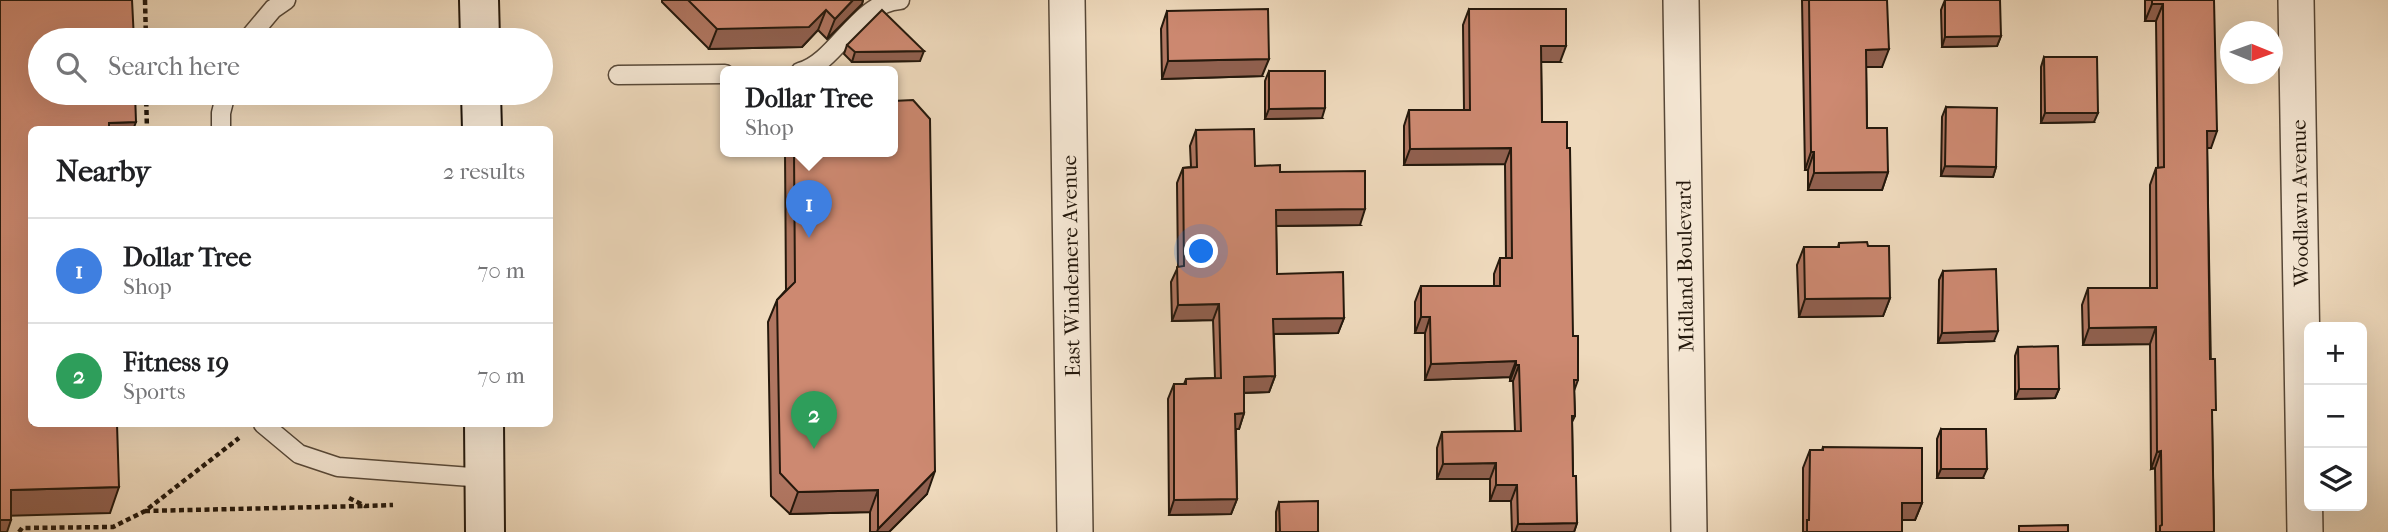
<!DOCTYPE html>
<html lang="en">
<head>
<meta charset="utf-8">
<style>
  :root { --surface:#fff; --page:#f2f2f2; --text:#202124; --muted:#757577; --line:#e0e0e0; --accent:#b45309 }
  body { margin:0; font-family:"IM FELL French Canon",serif; background:var(--page); color:var(--text) }
  .controls { position:absolute; right:21px; bottom:21px; display:grid; overflow:hidden; border-radius:10px; box-shadow:0 7px 28px #0002 }
  .controls button { width:63px; height:63px; display:grid; place-items:center; padding:0; border:0; border-bottom:2px solid var(--line); background:var(--surface); color:var(--text); font:35px sans-serif }
  .compass { position:absolute; left:2220px; top:21px; width:63px; height:63px; border-radius:50%; background:var(--surface); box-shadow:0 7px 28px #0002; rotate:91deg }
  .you { position:absolute; left:1202px; top:252px; width:24px; height:24px; margin:-18px; border:5px solid #fff; border-radius:50%; background:#1a73e8; box-shadow:0 0 0 10px #1a73e833 }
  .badge { display:grid; place-items:center; width:46px; height:46px; border-radius:50%; background:var(--accent); color:#fff; font-size:23px; font-weight:700 }
  .pin { position:absolute; translate:-50% -58px; filter:drop-shadow(0 2px 4px #0008) }
  .pin::after { content:''; position:absolute; top:37px; width:24px; height:21px; background:inherit; clip-path:polygon(0 0,100% 0,50% 100%) }
  .popup { position:absolute; left:720px; top:66px; width:178px; height:91px; box-sizing:border-box; display:grid; place-content:center; border-radius:10px; background:var(--surface); filter:drop-shadow(0 2px 5px #0005); font-size:23px; white-space:nowrap; color:var(--muted) }
  .popup b { font-size:26px; color:var(--text) }
  .popup::after { content:''; position:absolute; left:50%; top:100%; margin-left:-14px; border:14px solid transparent; border-top-color:var(--surface) }
  .list { margin:0; padding:0; list-style:none }
  h2 { display:flex; justify-content:space-between; align-items:center; height:91px; margin:0; padding:0 28px; font-size:30px }
  h2 small { font-size:23px; font-weight:400; color:var(--muted) }
  .list li { display:grid; grid-template-columns:46px 1fr auto; gap:21px; align-items:center; box-sizing:border-box; height:105px; padding:0 28px; border-top:2px solid var(--line) }
  .list b { display:block; font-size:26px; white-space:nowrap }
  .list p { margin:0; font-size:23px; white-space:nowrap; color:var(--muted) }
  .list em { font-size:23px; font-style:normal; color:var(--muted) }
  .icon { flex:none; width:38px; height:38px; fill:none; stroke:currentColor; stroke-width:2; stroke-linecap:round; stroke-linejoin:round }
  .map { position:relative; flex:none; width:2388px; height:532px; overflow:hidden }
  .search { position:absolute; background:var(--surface); box-shadow:0 7px 28px #0002; left:28px; top:28px; width:525px; height:77px; display:flex; align-items:center; gap:18px; box-sizing:border-box; padding:0 24px; border-radius:38px; color:var(--muted); font-size:26px }
  .panel { position:absolute; background:var(--surface); box-shadow:0 7px 28px #0002; left:28px; top:126px; width:525px; height:301px; border-radius:10px }
  .map>svg:first-child { display:block }
  .lines { fill:none; stroke-linecap:round; stroke-linejoin:round }
  .service-casing { stroke:#574838; stroke-width:21 }
  .minor-casing { stroke:#574838; stroke-width:38 }
  .secondary-casing { stroke:#24180c; stroke-width:42 }
  .path { stroke:#24180c; stroke-width:4.5; stroke-dasharray:5 3.5; stroke-linecap:butt }
  .service { stroke:#f5e7d4; stroke-width:18 }
  .minor { stroke:#f5e7d4; stroke-width:35 }
  .secondary { stroke:#f5e7d4; stroke-width:38 }
  .wall { fill:#b07661; stroke:#24180c; stroke-width:2 }
  .shaded-wall { fill:#90604f; stroke:#24180c; stroke-width:2 }
  .building { fill:#cd8971; stroke:#24180c; stroke-width:2 }
  .labels { text-anchor:middle; stroke-width:6; stroke-linejoin:round; paint-order:stroke }
  .street-label { font-size:21px; fill:#24180c; stroke:#f5e7d4 }
</style>
</head>
<body>
<div class="map">
<svg width="2388" height="532" viewBox="0 0 2388 532">
  <rect width="100%" height="100%" fill="#efdabd"/>
  <filter id="stains"><feTurbulence type="fractalNoise" baseFrequency=".00286" numOctaves="4"/><feColorMatrix values="0 0 0 0 .2 0 0 0 0 .09 0 0 0 0 .02 0 0 0 .5 -.17"/></filter>
  <radialGradient id="worn" r=".72"><stop offset=".6" stop-color="#630" stop-opacity="0"/><stop offset="1" stop-color="#630" stop-opacity=".3"/></radialGradient>
  <g class="lines">
    <g class="service-casing">
      <g id="service">
        <path d="M247,40L273,9L286,0"/>
        <path d="M800,72C837,62 857,3 900,0"/>
        <path d="M618,75L725,74"/>
        <path d="M221,130V113L226,93"/>
        <path d="M263,424L299,454L338,467L484,478"/>
      </g>
    </g>
    <g class="minor-casing">
      <g id="minor">
        <path d="M1067,0L1075,532"/>
        <path d="M1681,0L1689,532"/>
        <path d="M2296,0L2305,532"/>
      </g>
    </g>
    <g class="secondary-casing">
      <g id="secondary">
        <path d="M479,0L480,40"/>
        <path d="M481,93L482,130"/>
        <path d="M484,424L485,532"/>
      </g>
    </g>
    <g class="path">
      <path d="M145,0L146,40"/>
      <path d="M146,93L147,130"/>
      <path d="M349,498L365,506L393,505"/>
      <path d="M145,511L365,506"/>
      <path d="M19,532L22,528L113,527L145,511L239,438"/>
    </g>
    <use href="#service" class="service"/>
    <use href="#minor" class="minor"/>
    <use href="#secondary" class="secondary"/>
  </g>
  <g class="wall">
    <path d="M662,0H863L862,4L827,39L818,30L802,47L709,49L662,2Z"/>
    <path d="M1802,0H1887L1882,67H1866L1867,128L1888,172L1882,190H1808V170H1805Z"/>
    <path d="M1945,0L2001,36L1997,46L1942,47L1941,10Z"/>
    <path d="M2145,0H2214L2211,148H2207L2214,532H2156L2155,468L2151,469L2150,344L2083,345L2082,305L2088,288H2150V185L2156,168H2158L2156,21H2145Z"/>
    <path d="M1469,9L1560,62H1541L1542,122L1578,380L1574,391L1575,416L1572,422L1573,476L1577,523L1574,532H1512L1511,501H1490V479H1437V448L1442,432L1515,431L1513,381H1510V377L1425,380V333H1415V302L1421,286H1494V274L1500,258H1506L1505,164L1404,165V126L1409,110H1464L1463,25Z"/>
    <path d="M1167,11L1262,76L1162,79L1161,29Z"/>
    <path d="M847,45L920,61L852,62L844,54Z"/>
    <path d="M2044,57L2094,122L2041,123V67Z"/>
    <path d="M1269,71L1322,118L1265,119V81Z"/>
    <path d="M1946,107L1996,167L1993,177L1941,176L1942,117Z"/>
    <path d="M1196,130L1255,166L1280,172L1360,225L1276,226L1277,274L1344,318L1338,333L1274,334L1275,376L1269,392L1244,393V413L1239,429H1236L1237,499L1231,514L1169,515L1168,399L1174,384H1184L1186,379L1215,378L1213,320L1172,321L1171,282L1178,267L1177,183L1183,168L1191,167L1190,146Z"/>
    <path d="M785,152H893L927,494L889,532H870V512L790,514L771,496L768,322L777,300L786,290Z"/>
    <path d="M1839,243L1868,246L1890,298L1883,316L1799,317L1797,265L1804,247H1838Z"/>
    <path d="M1943,271L1994,341L1938,343L1939,280Z"/>
    <path d="M2018,347L2059,389L2055,398L2015,399V356Z"/>
    <path d="M1941,429L1983,478H1937V439Z"/>
    <path d="M1823,447L1922,503L1915,520H1902V532H1803V468L1810,450H1822Z"/>
    <path d="M1279,502L1318,532H1276V512Z"/>
  </g>
  <g class="shaded-wall">
    <path d="M853,0H863L862,4L827,39L835,19Z"/>
    <path d="M2152,4H2163L2156,21H2145Z"/>
    <path d="M826,10L818,30L802,47L709,49L717,29Z"/>
    <path d="M2001,36L1997,46L1942,47L1945,37Z"/>
    <path d="M1541,46H1566L1560,62H1535Z"/>
    <path d="M1889,49L1882,67H1859L1866,50Z"/>
    <path d="M924,51L920,61L852,62L855,52Z"/>
    <path d="M1269,59L1262,76L1162,79L1168,61Z"/>
    <path d="M1325,108L1322,118L1265,119L1269,109Z"/>
    <path d="M2045,113H2098L2094,122L2041,123Z"/>
    <path d="M136,122L133,130H107L109,123Z"/>
    <path d="M2207,131H2217L2211,148H2201Z"/>
    <path d="M1511,148L1505,164L1404,165L1410,149Z"/>
    <path d="M1811,152H1814L1808,170H1805Z"/>
    <path d="M1945,166L1996,167L1993,177L1941,176Z"/>
    <path d="M1888,172L1882,190H1808L1814,173Z"/>
    <path d="M1365,209L1360,225L1270,226L1276,210Z"/>
    <path d="M1890,298L1883,316L1799,317L1805,299Z"/>
    <path d="M1219,304L1213,320L1172,321L1178,305Z"/>
    <path d="M1421,317H1430L1425,333H1415Z"/>
    <path d="M1344,318L1338,333L1268,334L1273,319Z"/>
    <path d="M2156,327L2150,344L2083,345L2089,328Z"/>
    <path d="M1998,331L1994,341L1938,343L1942,333Z"/>
    <path d="M1516,361L1510,377L1425,380L1431,364Z"/>
    <path d="M1516,365H1519L1513,381H1510Z"/>
    <path d="M1275,376L1269,392L1238,393L1244,377Z"/>
    <path d="M2019,389H2059L2055,398L2015,399Z"/>
    <path d="M1244,413L1239,429H1230L1235,414Z"/>
    <path d="M2161,451L2155,468L2151,469L2157,452Z"/>
    <path d="M1496,463L1490,479H1437L1443,464Z"/>
    <path d="M1941,469H1987L1983,478H1937Z"/>
    <path d="M935,471L927,494L889,532H877L878,529Z"/>
    <path d="M1496,485H1517L1511,501H1490Z"/>
    <path d="M119,487L110,513L1,516L11,490Z"/>
    <path d="M878,490L870,512L790,514L798,492Z"/>
    <path d="M1237,499L1231,514L1169,515L1174,500Z"/>
    <path d="M1902,503H1922L1915,520H1895Z"/>
    <path d="M0,520H11L7,532H0Z"/>
    <path d="M1577,523L1574,532H1515L1518,524Z"/>
  </g>
  <g class="building">
    <path d="M0,0H132L134,40H40V93H135L136,122L109,123V130H32V424H117L119,487L11,490V520H0Z"/>
    <path d="M688,0H853L835,19L826,10L809,27L717,29Z"/>
    <path d="M1809,0H1887L1889,49L1866,50L1867,128H1887L1888,172L1814,173V152H1811Z"/>
    <path d="M1945,0H2000L2001,36L1945,37Z"/>
    <path d="M2152,0H2214L2217,131H2207L2210,359H2215L2216,410H2212L2214,532H2160V526L2162,525L2161,451L2157,452L2156,327L2089,328L2088,288H2157L2156,168L2164,167L2163,4H2152Z"/>
    <path d="M1268,9L1269,59L1168,61L1167,11Z"/>
    <path d="M1469,9H1566V46H1541L1542,122H1567V148H1570L1573,336H1578V380H1574L1575,416H1572L1573,476H1576L1577,523L1518,524L1517,485H1496V463L1443,464L1442,432L1521,431L1519,365H1516V361L1431,364L1430,317H1421V286H1500V258H1512L1511,148L1410,149L1409,110H1470Z"/>
    <path d="M882,10L924,51L855,52L847,45Z"/>
    <path d="M2044,57H2097L2098,113H2045Z"/>
    <path d="M1269,71H1325V108L1269,109Z"/>
    <path d="M913,100L930,119L935,471L878,529V490L798,492L780,473L777,300L795,282L794,152H893V101Z"/>
    <path d="M1946,107L1997,108L1996,167L1945,166Z"/>
    <path d="M1254,129L1255,166L1280,165V172L1365,171V209L1276,210L1277,274L1343,272L1344,318L1273,319L1275,376L1244,377V413L1235,414L1237,499L1174,500V384H1186V379L1221,378L1219,304L1178,305L1177,267L1184,266L1183,168L1197,167L1196,130Z"/>
    <path d="M1867,242L1868,246H1889L1890,298L1805,299L1804,247H1839V243Z"/>
    <path d="M1996,269L1998,331L1942,333L1943,271Z"/>
    <path d="M2058,346L2059,389H2019L2018,347Z"/>
    <path d="M1941,429H1986L1987,469H1941Z"/>
    <path d="M1823,447L1922,448V503H1902V532H1807V520H1809L1810,450H1823Z"/>
    <path d="M1318,501V532H1280L1279,502Z"/>
    <path d="M2068,525V532H2019V526Z"/>
  </g>
  <g class="labels">
    <g class="street-label">
      <text transform="translate(2300 203) rotate(-91)" y="7">Woodlawn Avenue</text>
      <text transform="translate(1071 266) rotate(-91)" y="7">East Windemere Avenue</text>
      <text transform="translate(1685 266) rotate(-91)" y="7">Midland Boulevard</text>
    </g>
  </g>
  <rect width="100%" height="100%" filter="url(#stains)"/>
  <rect width="100%" height="100%" fill="url(#worn)"/>
</svg>
<div class="controls">
<button>+</button>
<button>−</button>
<button><svg class="icon" aria-label="layers" viewBox="0 0 24 24"><path d="M12 4l9 5-9 5-9-5zM3 14l9 5 9-5"/></svg></button>
</div>
<svg class="compass" viewBox="-18 -18 36 36"><path d="M0-13l5 13h-10z" fill="#e53935"/><path d="M0 13l5-13h-10z" fill="#757577"/></svg>
<div class="you"></div>
<div class="pin badge" style="left:809px;top:238px;background:#3f7fe0">1</div>
<div class="popup"><b>Dollar Tree</b>Shop</div>
<div class="pin badge" style="left:814px;top:449px;background:#2e9e5b">2</div>
<div class="search"><svg class="icon" aria-label="search" viewBox="0 0 24 24"><circle cx="10" cy="10" r="6"/><path d="M15 15l6 6"/></svg>Search here</div>
<section class="panel">
<h2>Nearby<small>2 results</small></h2>
<ul class="list">
<li><span class="badge" style="background:#3f7fe0">1</span><div><b>Dollar Tree</b><p>Shop</p></div><em>70 m</em></li>
<li><span class="badge" style="background:#2e9e5b">2</span><div><b>Fitness 19</b><p>Sports</p></div><em>70 m</em></li>
</ul>
</section>
</div>
</body>
</html>
